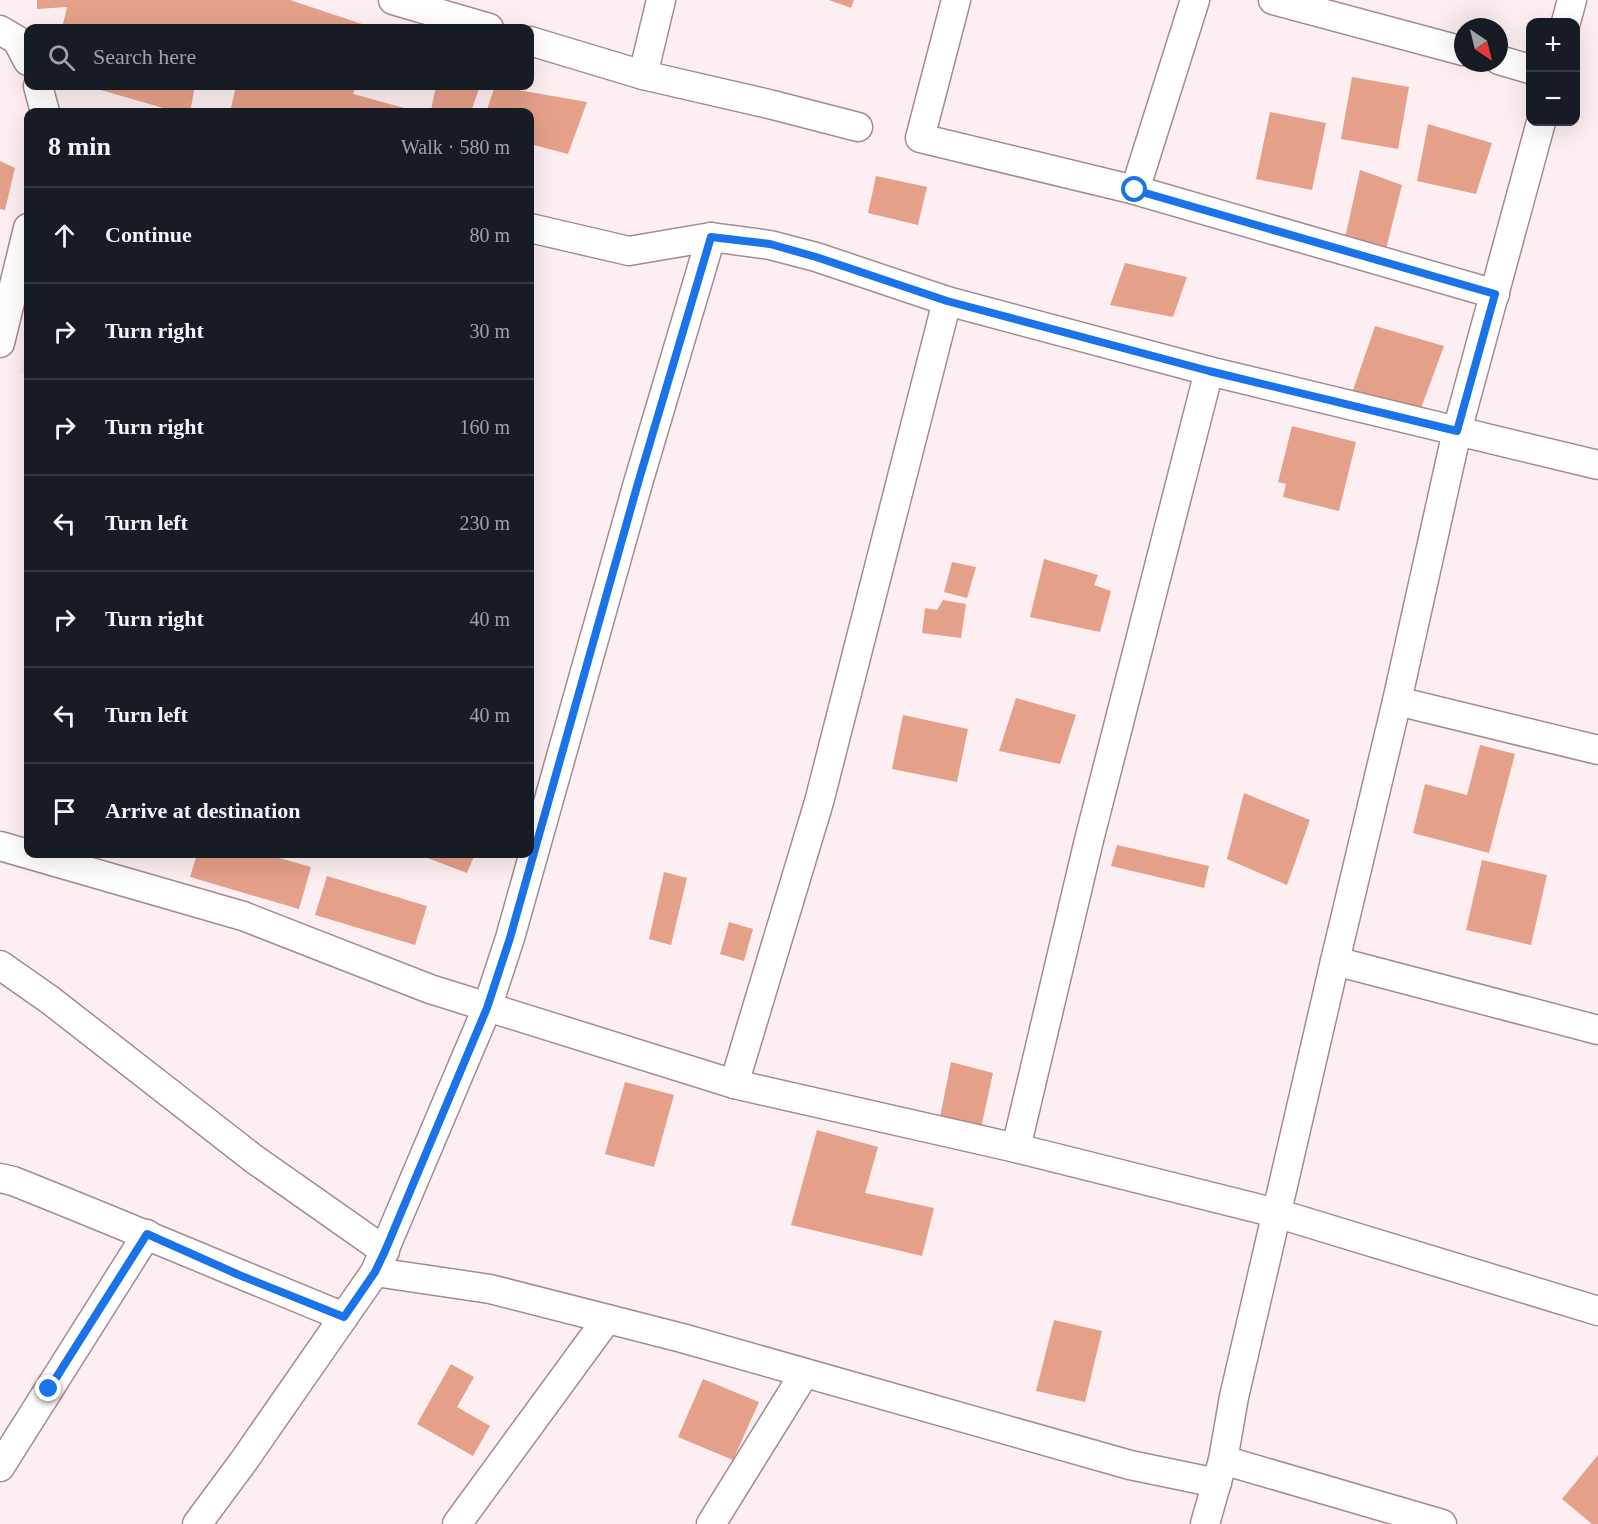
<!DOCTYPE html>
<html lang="en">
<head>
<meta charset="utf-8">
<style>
  :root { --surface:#171b24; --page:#20242c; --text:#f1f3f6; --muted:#9ea1a6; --line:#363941 }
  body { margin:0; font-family:Georgia,serif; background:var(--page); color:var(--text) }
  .controls { position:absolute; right:18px; top:18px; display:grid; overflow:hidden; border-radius:12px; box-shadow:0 6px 24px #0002 }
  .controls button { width:54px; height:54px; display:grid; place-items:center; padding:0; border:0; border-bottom:2px solid var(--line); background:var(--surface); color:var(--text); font:30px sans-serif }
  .compass { position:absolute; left:1454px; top:18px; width:54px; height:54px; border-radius:50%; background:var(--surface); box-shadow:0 6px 24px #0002; rotate:145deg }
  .stop { position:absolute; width:18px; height:18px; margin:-14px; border:4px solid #1a73e8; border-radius:50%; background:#fff }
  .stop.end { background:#1a73e8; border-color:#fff; box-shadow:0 2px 6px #0008 }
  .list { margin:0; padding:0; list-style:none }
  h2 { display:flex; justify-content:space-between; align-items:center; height:78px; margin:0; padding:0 24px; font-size:26px }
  h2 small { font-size:20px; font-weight:400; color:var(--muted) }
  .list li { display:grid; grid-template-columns:39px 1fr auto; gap:18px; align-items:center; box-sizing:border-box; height:96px; padding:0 24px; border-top:2px solid var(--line) }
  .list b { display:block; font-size:22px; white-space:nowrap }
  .list em { font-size:20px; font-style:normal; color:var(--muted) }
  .icon { flex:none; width:33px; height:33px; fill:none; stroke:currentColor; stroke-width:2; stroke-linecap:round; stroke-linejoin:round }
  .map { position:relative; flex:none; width:1598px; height:1524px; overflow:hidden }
  .search { position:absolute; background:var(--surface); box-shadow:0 6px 24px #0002; left:24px; top:24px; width:510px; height:66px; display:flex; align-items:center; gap:15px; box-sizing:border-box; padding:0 21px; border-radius:12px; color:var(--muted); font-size:22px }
  .panel { position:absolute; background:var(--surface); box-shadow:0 6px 24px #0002; left:24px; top:108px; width:510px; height:750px; border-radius:12px }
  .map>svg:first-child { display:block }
  .built { fill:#fde3e7 }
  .building { fill:#e5a089 }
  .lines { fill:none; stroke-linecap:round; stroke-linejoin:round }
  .street-casing { stroke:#a8898e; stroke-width:31 }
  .street { stroke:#fff; stroke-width:28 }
  .route { stroke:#1a73e8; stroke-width:8 }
</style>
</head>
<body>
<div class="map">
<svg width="1598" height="1524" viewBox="0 0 1598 1524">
  <rect width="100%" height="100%" fill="#fdeff1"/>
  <path class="built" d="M28,339V375L19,374Z"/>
  <g class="building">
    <path d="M37,0H290L365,25V28H62L67,7L37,9Z"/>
    <path d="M829,0H854L851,8Z"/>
    <path d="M1352,77L1409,87L1398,149L1341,139Z"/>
    <path d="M87,86H195L190,112H177Z"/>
    <path d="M236,86H356L353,94L419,112H230Z"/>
    <path d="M436,86H480L471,112H442L431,110Z"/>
    <path d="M495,86L587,102L568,154L530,144V112H486Z"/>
    <path d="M1270,112L1326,123L1312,190L1256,179Z"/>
    <path d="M1428,124L1492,143L1476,194L1417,181Z"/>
    <path d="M0,161L15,168L5,210L0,209Z"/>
    <path d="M1360,170L1402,185L1385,253L1345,238Z"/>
    <path d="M876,176L927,187L918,225L868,213Z"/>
    <path d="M1125,263L1187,277L1173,317L1110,305Z"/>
    <path d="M1375,326L1444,346L1420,411L1352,393Z"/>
    <path d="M1292,426L1356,442L1339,511L1283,497L1286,484L1278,482Z"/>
    <path d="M1044,559L1098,575L1094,585L1111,591L1100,632L1030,617Z"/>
    <path d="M952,562L976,567L967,598L944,592Z"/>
    <path d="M943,600L966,604L961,638L922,633L925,608L937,610Z"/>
    <path d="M1016,698L1076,715L1060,764L999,751Z"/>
    <path d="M903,715L968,729L957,782L892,769Z"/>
    <path d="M1480,745L1515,754L1489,853L1413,833L1425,784L1467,795Z"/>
    <path d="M1244,793L1310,820L1287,885L1227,859Z"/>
    <path d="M1117,845L1209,866L1204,888L1111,866Z"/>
    <path d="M197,854H265L311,867L299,909L190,877Z"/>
    <path d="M417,854H475L467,873Z"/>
    <path d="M1482,860L1547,875L1531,945L1466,930Z"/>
    <path d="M664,872L687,878L671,945L649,939Z"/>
    <path d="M327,876L427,906L415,945L315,915Z"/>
    <path d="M729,922L753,929L744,961L720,954Z"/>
    <path d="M951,1062L993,1073L981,1128L939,1122Z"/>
    <path d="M625,1082L674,1095L654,1167L605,1154Z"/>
    <path d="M817,1130L878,1147L865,1193L934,1208L922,1256L791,1225Z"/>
    <path d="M1054,1320L1102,1331L1085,1402L1036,1391Z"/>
    <path d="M451,1364L474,1377L457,1407L490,1426L473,1456L417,1424Z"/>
    <path d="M703,1379L759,1402L733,1460L678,1437Z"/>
    <path d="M1598,1455V1524H1592L1562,1499Z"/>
  </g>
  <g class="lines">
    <g class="street-casing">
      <g id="street">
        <path d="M393,0L489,28"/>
        <path d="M956,0L920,138L1135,190L1495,294"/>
        <path d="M1273,0L1463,51"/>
        <path d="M1566,22L1572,0"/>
        <path d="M0,30L17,40L28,61"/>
        <path d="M530,41L643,75L769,104L858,127"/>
        <path d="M1499,60L1530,69"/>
        <path d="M643,75L661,0"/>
        <path d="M38,86L45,112"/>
        <path d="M1541,122L1457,431L1397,701L1335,961L1598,1030"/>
        <path d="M1135,190L1195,0"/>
        <path d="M530,228L629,251L711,237L770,245L816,257L947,301L1209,371L1598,465"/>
        <path d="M711,237L638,483L510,938L487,1008L375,1272L490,1289L682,1338L1130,1465L1217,1483"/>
        <path d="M0,343L28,228"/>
        <path d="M1397,701L1598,750"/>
        <path d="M0,846L243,916L430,989L734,1084L1016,1148L1276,1213L1598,1311"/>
        <path d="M0,965L50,1000L254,1159L385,1251"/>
        <path d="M734,1084L819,802L947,301"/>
        <path d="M1016,1148L1089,840L1209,371"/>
        <path d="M0,1178L13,1181C124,1225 234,1272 344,1317"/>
        <path d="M1223,1460L1442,1524"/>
        <path d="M0,1467L147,1234"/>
        <path d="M197,1524L243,1462L375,1272"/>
        <path d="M457,1524L607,1319"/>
        <path d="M711,1524L804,1374"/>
        <path d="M1205,1524L1223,1460L1234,1397L1335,961"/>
      </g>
    </g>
    <use href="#street" class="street"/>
  </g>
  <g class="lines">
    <path class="route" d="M49,1389L147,1234L239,1275L344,1317L375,1272L385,1251L487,1008L510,938L638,483L711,237L770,244L816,257L947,301L1209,371L1457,431L1495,294L1135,190"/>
  </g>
</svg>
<div class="controls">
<button>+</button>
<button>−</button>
</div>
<svg class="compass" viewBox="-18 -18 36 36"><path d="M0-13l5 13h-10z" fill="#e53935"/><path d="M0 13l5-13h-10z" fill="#9ea1a6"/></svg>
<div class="stop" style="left:1135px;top:190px"></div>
<div class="stop end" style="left:49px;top:1389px"></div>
<div class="search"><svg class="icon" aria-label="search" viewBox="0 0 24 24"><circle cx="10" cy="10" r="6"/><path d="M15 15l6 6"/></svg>Search here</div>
<section class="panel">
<h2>8 min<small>Walk · 580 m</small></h2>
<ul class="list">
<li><svg class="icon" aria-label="ahead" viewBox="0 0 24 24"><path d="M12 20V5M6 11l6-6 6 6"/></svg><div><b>Continue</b></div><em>80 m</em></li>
<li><svg class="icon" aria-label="right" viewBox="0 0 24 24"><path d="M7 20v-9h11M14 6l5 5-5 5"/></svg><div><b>Turn right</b></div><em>30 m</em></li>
<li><svg class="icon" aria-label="right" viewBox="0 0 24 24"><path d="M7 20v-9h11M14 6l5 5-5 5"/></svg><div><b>Turn right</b></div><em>160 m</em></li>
<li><svg class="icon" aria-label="left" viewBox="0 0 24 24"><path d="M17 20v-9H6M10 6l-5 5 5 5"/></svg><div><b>Turn left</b></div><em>230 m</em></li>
<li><svg class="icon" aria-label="right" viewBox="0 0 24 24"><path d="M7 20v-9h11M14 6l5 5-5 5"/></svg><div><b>Turn right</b></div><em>40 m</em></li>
<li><svg class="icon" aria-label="left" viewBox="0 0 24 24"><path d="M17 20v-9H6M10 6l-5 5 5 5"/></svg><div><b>Turn left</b></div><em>40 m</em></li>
<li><svg class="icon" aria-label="arrive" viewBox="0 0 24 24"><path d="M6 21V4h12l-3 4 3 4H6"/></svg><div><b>Arrive at destination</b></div></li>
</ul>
</section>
</div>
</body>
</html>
